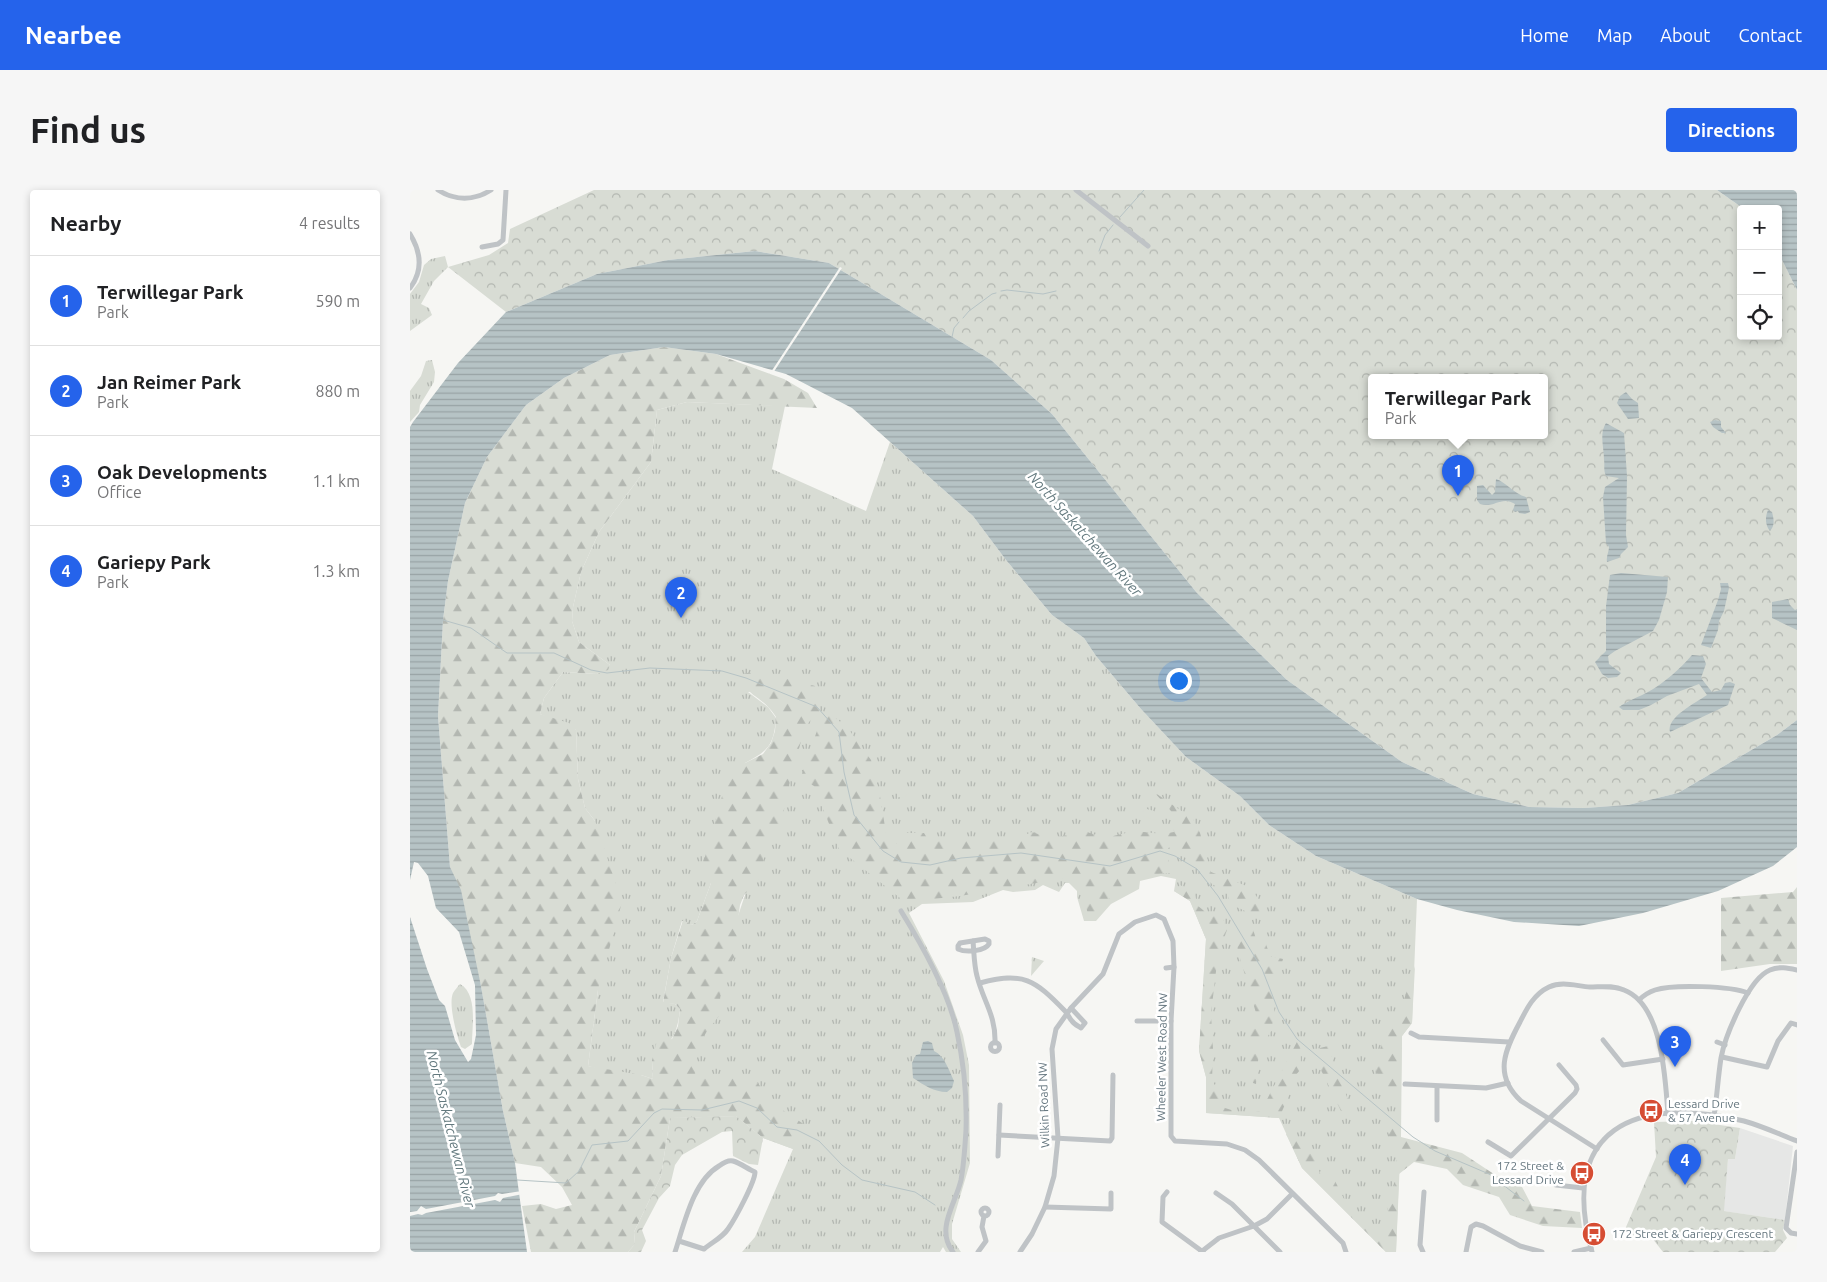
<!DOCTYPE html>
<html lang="en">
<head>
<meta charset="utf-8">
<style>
  :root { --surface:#fff; --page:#f6f6f6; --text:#202124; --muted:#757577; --line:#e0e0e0; --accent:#2563eb }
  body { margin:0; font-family:Ubuntu,sans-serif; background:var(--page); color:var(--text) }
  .controls { position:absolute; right:15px; top:15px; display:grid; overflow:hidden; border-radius:5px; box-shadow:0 2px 8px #0003 }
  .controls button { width:45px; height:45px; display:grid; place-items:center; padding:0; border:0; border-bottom:1px solid var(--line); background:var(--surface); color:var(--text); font:25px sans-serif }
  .you { position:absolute; left:768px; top:490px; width:18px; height:18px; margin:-12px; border:4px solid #fff; border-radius:50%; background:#1a73e8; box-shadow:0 0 0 8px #1a73e833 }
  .badge { display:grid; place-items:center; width:32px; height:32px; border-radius:50%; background:var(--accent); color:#fff; font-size:16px; font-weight:700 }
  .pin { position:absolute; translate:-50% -41px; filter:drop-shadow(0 1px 2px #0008) }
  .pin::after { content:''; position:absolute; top:26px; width:18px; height:15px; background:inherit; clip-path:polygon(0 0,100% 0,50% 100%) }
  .popup { position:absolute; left:958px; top:184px; width:180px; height:65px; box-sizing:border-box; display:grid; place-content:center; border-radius:5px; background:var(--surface); filter:drop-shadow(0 1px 4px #0005); font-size:16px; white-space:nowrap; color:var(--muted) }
  .popup b { font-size:19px; color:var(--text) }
  .popup::after { content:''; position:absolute; left:50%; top:100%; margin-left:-10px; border:10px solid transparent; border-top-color:var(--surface) }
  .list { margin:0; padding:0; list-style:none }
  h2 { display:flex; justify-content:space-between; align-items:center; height:65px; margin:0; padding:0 20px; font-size:21px }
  h2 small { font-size:16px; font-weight:400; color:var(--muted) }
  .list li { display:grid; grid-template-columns:32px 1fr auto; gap:15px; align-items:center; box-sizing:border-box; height:90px; padding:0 20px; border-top:1px solid var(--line) }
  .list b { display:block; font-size:19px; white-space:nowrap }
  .list p { margin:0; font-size:16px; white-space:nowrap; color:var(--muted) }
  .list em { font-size:16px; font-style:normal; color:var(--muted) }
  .icon { flex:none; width:28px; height:28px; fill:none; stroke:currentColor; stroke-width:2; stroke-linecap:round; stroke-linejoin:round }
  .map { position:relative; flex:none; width:1387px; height:1062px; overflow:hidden; border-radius:5px }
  header { display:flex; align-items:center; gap:30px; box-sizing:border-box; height:70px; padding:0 25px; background:var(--accent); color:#fff }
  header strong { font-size:24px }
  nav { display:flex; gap:28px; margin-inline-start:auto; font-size:18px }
  .intro { display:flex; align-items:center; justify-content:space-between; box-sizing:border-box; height:120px; padding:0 30px }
  h1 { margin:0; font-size:35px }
  .button { padding:12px 22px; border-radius:5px; background:var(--accent); color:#fff; font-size:18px; font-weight:700 }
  main { display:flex; gap:30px; padding:0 30px }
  aside { flex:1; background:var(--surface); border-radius:5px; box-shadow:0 2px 8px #0003 }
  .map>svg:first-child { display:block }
  .built { fill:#e6e7e6 }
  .grass { fill:url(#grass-tufts) }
  .forest { fill:url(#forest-firs) }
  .park { fill:url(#park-crowns); fill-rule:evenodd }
  .pitch { fill:#d8dcd4 }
  .water { fill:url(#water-rules) }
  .pier { fill:#f6f6f3 }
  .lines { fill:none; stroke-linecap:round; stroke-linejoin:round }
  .stream { stroke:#b6c3c5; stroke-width:1 }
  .minor { stroke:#bfc3c6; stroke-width:5 }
  .labels { text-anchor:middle; stroke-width:5; stroke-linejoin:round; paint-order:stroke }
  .street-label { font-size:12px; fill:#677881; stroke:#fff }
  .poi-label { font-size:12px; fill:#677881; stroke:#fff; text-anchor:start }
  .water-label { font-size:14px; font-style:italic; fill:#63797e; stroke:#fff }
</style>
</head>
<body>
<header>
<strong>Nearbee</strong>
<nav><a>Home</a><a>Map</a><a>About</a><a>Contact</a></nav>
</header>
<div class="intro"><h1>Find us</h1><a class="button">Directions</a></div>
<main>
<aside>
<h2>Nearby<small>4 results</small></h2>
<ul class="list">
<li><span class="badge">1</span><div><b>Terwillegar Park</b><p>Park</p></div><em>590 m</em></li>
<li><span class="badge">2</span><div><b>Jan Reimer Park</b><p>Park</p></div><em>880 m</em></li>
<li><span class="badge">3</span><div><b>Oak Developments</b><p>Office</p></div><em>1.1 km</em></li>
<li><span class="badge">4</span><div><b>Gariepy Park</b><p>Park</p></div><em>1.3 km</em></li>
</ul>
</aside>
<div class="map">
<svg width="1387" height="1062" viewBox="0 0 1387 1062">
  <defs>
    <pattern id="grass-tufts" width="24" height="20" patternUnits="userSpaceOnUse" patternTransform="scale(1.25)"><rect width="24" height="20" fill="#d8dcd4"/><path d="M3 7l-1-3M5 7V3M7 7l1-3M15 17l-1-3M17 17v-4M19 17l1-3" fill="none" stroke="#b3b7b1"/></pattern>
    <pattern id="forest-firs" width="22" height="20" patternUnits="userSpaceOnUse" patternTransform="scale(1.25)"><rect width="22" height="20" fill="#d8dcd4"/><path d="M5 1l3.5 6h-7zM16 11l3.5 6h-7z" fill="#b3b7b1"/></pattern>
    <pattern id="park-crowns" width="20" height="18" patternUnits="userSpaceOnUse" patternTransform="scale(1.25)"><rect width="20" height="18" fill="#d8dcd4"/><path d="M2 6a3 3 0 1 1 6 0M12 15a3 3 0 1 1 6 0" fill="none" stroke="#b3b7b1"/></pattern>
    <pattern id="water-rules" width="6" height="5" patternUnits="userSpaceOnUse" patternTransform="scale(1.25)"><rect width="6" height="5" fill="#b6c3c5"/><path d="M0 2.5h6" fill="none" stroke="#98a3a5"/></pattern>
  </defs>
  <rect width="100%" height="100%" fill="#f6f6f3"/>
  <path class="built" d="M1330,938L1383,956L1375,1030L1313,1021L1318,969H1325Z"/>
  <g class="grass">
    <path d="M35,66L38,77L24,91L11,114L19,118L22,125L0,141V104L9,92L14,75L21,69Z"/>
    <path d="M22,170L25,182L24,192L10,215L9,222L0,232V201L11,186L16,171Z"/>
    <path d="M277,212L375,216L362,279L456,321L480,252L563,326L596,370L642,425L674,448L686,466L731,519L776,567L830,606L859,635L906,666L1007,709L1002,833L992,846L991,947L986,1062H976L892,978L869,928L796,923V887L789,861L796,749L780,711L764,701L766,689L751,686L730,691L729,699L701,714L686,731H674L667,707V701L659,693H655L649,702L633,695L625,700L603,702L593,700L563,712L512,714L499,723L534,791L553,845L559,875L560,973L542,1034V1049L551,1062H536L533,1057L530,1062H332L345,1047L383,959L353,948L326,926L260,928L405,497L338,502L358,517L366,528C364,554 359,561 335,573L301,693L287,731L282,735L272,731L261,768L253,812L265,814L270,819C267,847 261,851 242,870L243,889L231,885L215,886L178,876L188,800L185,631L175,618L168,589L166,540L130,524L134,508L153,482L187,484L200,475L169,452L162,431L163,417L171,382L189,342L241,272L247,220Z"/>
    <path d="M622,767L634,771L621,786Z"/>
    <path d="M50,794C68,804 62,836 62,854L55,859L51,857C47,846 38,815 43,803C45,800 48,796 50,794Z"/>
  </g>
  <g class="forest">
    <path d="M254,157L306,164L374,189L398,203L407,218L277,212L247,220L241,272L189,342L171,382L163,417L162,431L169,452L200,475L198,480L187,484L153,482L134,508L130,524L159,533L166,540L168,589L175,618L185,631L212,712L188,800L178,876L231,885L243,889L242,870L247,851L262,849L268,836L270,819L265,814L253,813L261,768L273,730L282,735L287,731L301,693L291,681L318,585L335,573L353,564L361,553L365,541L366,527C364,524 362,521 359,518C347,504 335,506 333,484L346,481L405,496L410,515L408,523L399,532L393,544L378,599L371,635L362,642L360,652L353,661V677L349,689L334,705L330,715L326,744L332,755L331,758L323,769L311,795L310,811L313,817L309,826L288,853L285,887L308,884L348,893L359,911L398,937L383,959L353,948L326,926L260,928L251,986L224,1042L225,1054L218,1062H121L112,1016L131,1014L146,1019L162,1015L152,997L131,977L105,973L93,921L71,796L40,677L28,526L33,430L38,391L55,313L77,267L116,215L154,188L200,165Z"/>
    <path d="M420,524L437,537L461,570L470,606L476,643L488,655L496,643H514L520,653L553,646L564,651L591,647L607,648L622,642L640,648L677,642L695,648L724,641L753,644L764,642L761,621L744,602L783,629L790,643L801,682L839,697L847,707L850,723L841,724L819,713L818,703L802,694L765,657L757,658L758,669L763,683L733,685L723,696L697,710L685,725L678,724L669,693L655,688L550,706L495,712L429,659L404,596L397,592L385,604L409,535Z"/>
    <path d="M770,695L784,702L788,716L798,724L810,720L817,740L808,764L801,824L803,859L802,891L807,898L815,918L834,924L851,921L890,846L891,879L878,894L877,910L869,928L796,923V887L789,861L796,749L780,711L764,701Z"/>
    <path d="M1387,697V774H1360L1311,781V708L1383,702Z"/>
    <path d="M842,736L846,749L856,754L860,766L873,769L865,798L864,827L861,841L849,861L846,894L843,893L838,875L841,829L846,823L828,761L824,740Z"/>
    <path d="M1005,776L1002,833L992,846L991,899L976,898L965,880L973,848L990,822Z"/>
    <path d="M918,856L944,926L931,921L910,878L906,859Z"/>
    <path d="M991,921V947L1052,963L1099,994L1112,997L1122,1016L1170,1022L1172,1038L1133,1036L1100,1025L1089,1007L1053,995L1037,979L1004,972L989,984L986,1062H976L892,978L876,944L883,942L905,969L911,986L925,991C936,1012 945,1037 969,1045L980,1037L976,1010L985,998L987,961L979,946L978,931Z"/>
  </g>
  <g class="park">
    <path d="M184,0H1307L1334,19H1331V146H1368V62L1387,100V530L1367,545L1268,603L1218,615L1174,618L1119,617L1063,604L992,572L877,490L787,403L642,224L581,170L419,73L345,61L258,70L187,84L96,122L38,77L79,65L98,53L100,39ZM962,187H1134V245H962Z"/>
    <path d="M326,926L353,948L348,975L339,974L323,966L322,941L312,942L272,965L265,975L260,996L249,1008L232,1040L236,1051L231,1062H218L225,1054L224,1042L251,986L260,928Z"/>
    <path d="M1283,931L1330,938L1325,969H1318L1314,1021L1375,1030L1373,1040L1377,1048L1365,1062H1253L1242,1048L1218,1045L1216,1037L1246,967L1244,932Z"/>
  </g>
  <g class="pitch">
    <path d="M496,595L501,599L499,603L493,608L488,607L487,603Z"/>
    <path d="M737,619L744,621L747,627L746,630H744L733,626L732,622Z"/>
  </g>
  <g class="water">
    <path d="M1307,0H1387V100L1368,62V19H1334Z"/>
    <path d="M345,61L419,73L581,170L642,224L787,403L877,490L992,572L1063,604L1119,617L1174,618L1218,615L1268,603L1367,545L1387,530V657L1363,676L1308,701L1233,723L1169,736L1104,732L1047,720L1007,709L906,666L859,635L830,606L776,567L731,519L686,466L674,448L642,425L596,370L563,326L442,218L376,184L306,164L254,157L200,165L154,188L116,215L77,267L55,313L38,391L33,430L28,526L40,677L51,700L71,796L93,921L105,973L117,1062H0V727L17,779L29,810L35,816L45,850L58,872L61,869L66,845L65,795L49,742L26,718L18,686L8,673L4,672L0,690V237L3,232L48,173L96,122L187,84L258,70Z"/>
    <path d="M1216,202L1222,209L1228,213L1229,228L1218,229L1207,213L1210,206Z"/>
    <path d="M1305,230L1311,231V237L1316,243H1312L1303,237L1300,232Z"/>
    <path d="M1196,233L1214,243L1217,286L1216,345L1218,357L1211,364L1209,368L1197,372C1196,366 1199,362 1199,357L1196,353L1193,307L1195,297L1209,288L1196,286C1193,279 1195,276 1194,270C1194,257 1189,244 1196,233Z"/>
    <path d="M1086,289C1096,292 1104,304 1116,307L1120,322L1115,324L1109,323L1108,321L1105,322L1103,320L1105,314C1092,305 1083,319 1070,314L1067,310V296L1073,295L1082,305L1085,302Z"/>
    <path d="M1358,320L1362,322C1364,330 1365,335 1360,341C1355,335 1355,327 1358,320Z"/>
    <path d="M1211,383L1258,387L1257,402L1249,430L1243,441L1205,461L1198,466L1199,474L1211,483L1207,487L1198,488L1192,484L1185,472L1196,461V416L1200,385Z"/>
    <path d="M1310,393H1318L1319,398L1314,421L1309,431L1308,440L1301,458L1291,455L1308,410L1311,399Z"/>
    <path d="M1378,409L1380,415L1385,420L1387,419V440L1362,428V412Z"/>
    <path d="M1282,465L1293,466L1296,474L1291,488L1302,502L1311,500L1315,493L1320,492L1325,494L1318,515L1260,542C1256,527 1286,513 1297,505L1289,494L1257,506L1241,515L1229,520H1213L1209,517C1219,510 1229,507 1238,502C1254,493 1270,479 1282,465Z"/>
    <path d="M518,851L522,853L524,861C535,866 539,881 544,891L542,898L537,902C524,902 514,895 503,888L502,873L506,865L510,864L513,852Z"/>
  </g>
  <g class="pier">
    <path d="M430,77L432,78L363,183L361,182Z"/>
    <path d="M112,1001L113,1004L93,1008L90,1012L85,1010L16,1023L12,1025L8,1024L0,1026V1022L7,1021L11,1016L16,1019L85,1006L88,1003L92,1004Z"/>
  </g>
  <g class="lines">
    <g class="stream">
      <path d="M710,27L734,0"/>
      <path d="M689,61L695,45L703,35"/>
      <path d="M591,101L597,100L633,104L646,101"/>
      <path d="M553,128L559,121L582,104L586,103"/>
      <path d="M542,147L544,138L549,132"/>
      <path d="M33,430L61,438L97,463H144L181,480L197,483L240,478L312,481L336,488L407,517L429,542L434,582L444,625L473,661L491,672L520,675L551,668L611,663L700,676L750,661L765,666L787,679L808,706L852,779L869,822L887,849L1003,947L1025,961L1079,984L1114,1011"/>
      <path d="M107,990L156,993L169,981L182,955L218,951L244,923L252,919L292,920L329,911L347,918L367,937L387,940L409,951L432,975L452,990L505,1002L525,1015"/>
    </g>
    <g class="minor">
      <path d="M28,0C45,11 64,11 81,0"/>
      <path d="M666,0L738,56"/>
      <path d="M0,44C11,62 13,81 0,98"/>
      <path d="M72,57L88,54L93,50L96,0"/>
      <path d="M491,721C512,755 539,802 547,842C554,874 557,907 556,940C555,956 554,974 551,990C546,1013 525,1039 543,1062"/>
      <path d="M575,749L579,751V754C575,761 556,763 548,759V756L550,753Z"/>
      <path d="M563,751C564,762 564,775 567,786C573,811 586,825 585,853"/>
      <path d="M756,778L764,777"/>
      <path d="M570,793C613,781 625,790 655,821C658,824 659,828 662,831C664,834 668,836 671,838L675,833L661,818"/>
      <path d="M1229,810C1234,805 1239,802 1245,800C1263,794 1321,796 1338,803"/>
      <path d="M727,831H761"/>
      <path d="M1001,843L1009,847L1099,852"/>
      <path d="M1193,850L1213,875L1253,869"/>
      <path d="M1307,852L1315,855"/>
      <circle cx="585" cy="857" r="4.5"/>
      <path d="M1312,867L1357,877L1368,851L1381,833L1387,835"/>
      <path d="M995,894L1076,898L1098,893"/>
      <path d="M1304,926C1307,907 1308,887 1311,868C1315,846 1339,788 1360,780C1369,776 1378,778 1387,780"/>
      <path d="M1027,930V897"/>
      <path d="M589,945L700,951L702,948L703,885"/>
      <path d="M1078,952L1101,966L1165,903L1167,899L1166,895L1149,875"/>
      <path d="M1187,959L1111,911C1083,885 1095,860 1110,832C1117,818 1124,804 1139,797C1152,791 1166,796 1180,797C1191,797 1203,795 1214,800C1253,815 1255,888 1258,924"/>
      <path d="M1387,962L1376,1038L1381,1043L1387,1044"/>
      <path d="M588,966L590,915"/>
      <path d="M1146,995L1173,998"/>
      <path d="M757,1002L753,1007L752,1032L793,1062"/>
      <path d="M806,1003L822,1014L870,1062"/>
      <path d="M635,1017L701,1019V1003"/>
      <circle cx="575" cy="1022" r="4"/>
      <path d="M265,1062C274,1035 283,991 309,976C313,973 319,970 323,971C330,973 338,979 345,982C345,992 325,1029 318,1039C312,1048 302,1052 294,1059L269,1051"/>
      <path d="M568,1062L576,1051L572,1037L574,1026"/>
      <path d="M610,1062L622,1044L635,1017L644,986L648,948L642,859L646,839L661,818L693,784L709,744L725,732L746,725L754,729L763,751L764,777L761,831V946L765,951L817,954L835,960L849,970L933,1053L936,1062"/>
      <path d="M791,1062L809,1048L844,1036L857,1029L882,1004"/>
      <path d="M1013,1062L1010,1055L1014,1002"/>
      <path d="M1056,1062L1061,1037L1066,1034L1073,1036L1110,1056L1132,1062"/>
      <path d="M1164,1062L1181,1058"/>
      <path d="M1182,1062C1148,938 1225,905 1334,931C1352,936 1369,944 1387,951"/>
    </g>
  </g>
  <defs>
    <g id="bus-disc" transform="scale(1.25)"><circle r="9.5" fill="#d64d33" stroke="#fff"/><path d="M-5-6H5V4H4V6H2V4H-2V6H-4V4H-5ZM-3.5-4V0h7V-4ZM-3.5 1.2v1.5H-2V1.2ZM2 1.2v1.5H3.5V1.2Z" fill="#fff"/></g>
  </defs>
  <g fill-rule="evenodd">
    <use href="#bus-disc" x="1241" y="921"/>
    <use href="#bus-disc" x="1172" y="983"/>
    <use href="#bus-disc" x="1184" y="1044"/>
  </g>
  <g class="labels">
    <g class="street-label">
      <text transform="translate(752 867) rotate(-89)" y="4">Wheeler West Road NW</text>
      <text transform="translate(634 915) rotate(-92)" y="4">Wilkin Road NW</text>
    </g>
    <g class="poi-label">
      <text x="1258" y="918">Lessard Drive<tspan x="1258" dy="14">&amp; 57 Avenue</tspan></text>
      <text x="1154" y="980" text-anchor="end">172 Street &amp;<tspan x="1154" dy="14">Lessard Drive</tspan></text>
      <text x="1202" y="1048">172 Street &amp; Gariepy Crescent</text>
    </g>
    <g class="water-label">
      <text transform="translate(675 344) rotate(48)" y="5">North Saskatchewan River</text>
      <text transform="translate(41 939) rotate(76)" y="5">North Saskatchewan River</text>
    </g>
  </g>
</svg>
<div class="controls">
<button>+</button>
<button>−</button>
<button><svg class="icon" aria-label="locate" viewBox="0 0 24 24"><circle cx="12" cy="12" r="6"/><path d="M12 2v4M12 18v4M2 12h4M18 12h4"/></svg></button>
</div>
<div class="you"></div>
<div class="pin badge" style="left:1048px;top:306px">1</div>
<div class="popup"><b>Terwillegar Park</b>Park</div>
<div class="pin badge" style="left:271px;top:428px">2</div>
<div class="pin badge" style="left:1265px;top:877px">3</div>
<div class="pin badge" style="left:1275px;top:995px">4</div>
</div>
</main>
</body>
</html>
